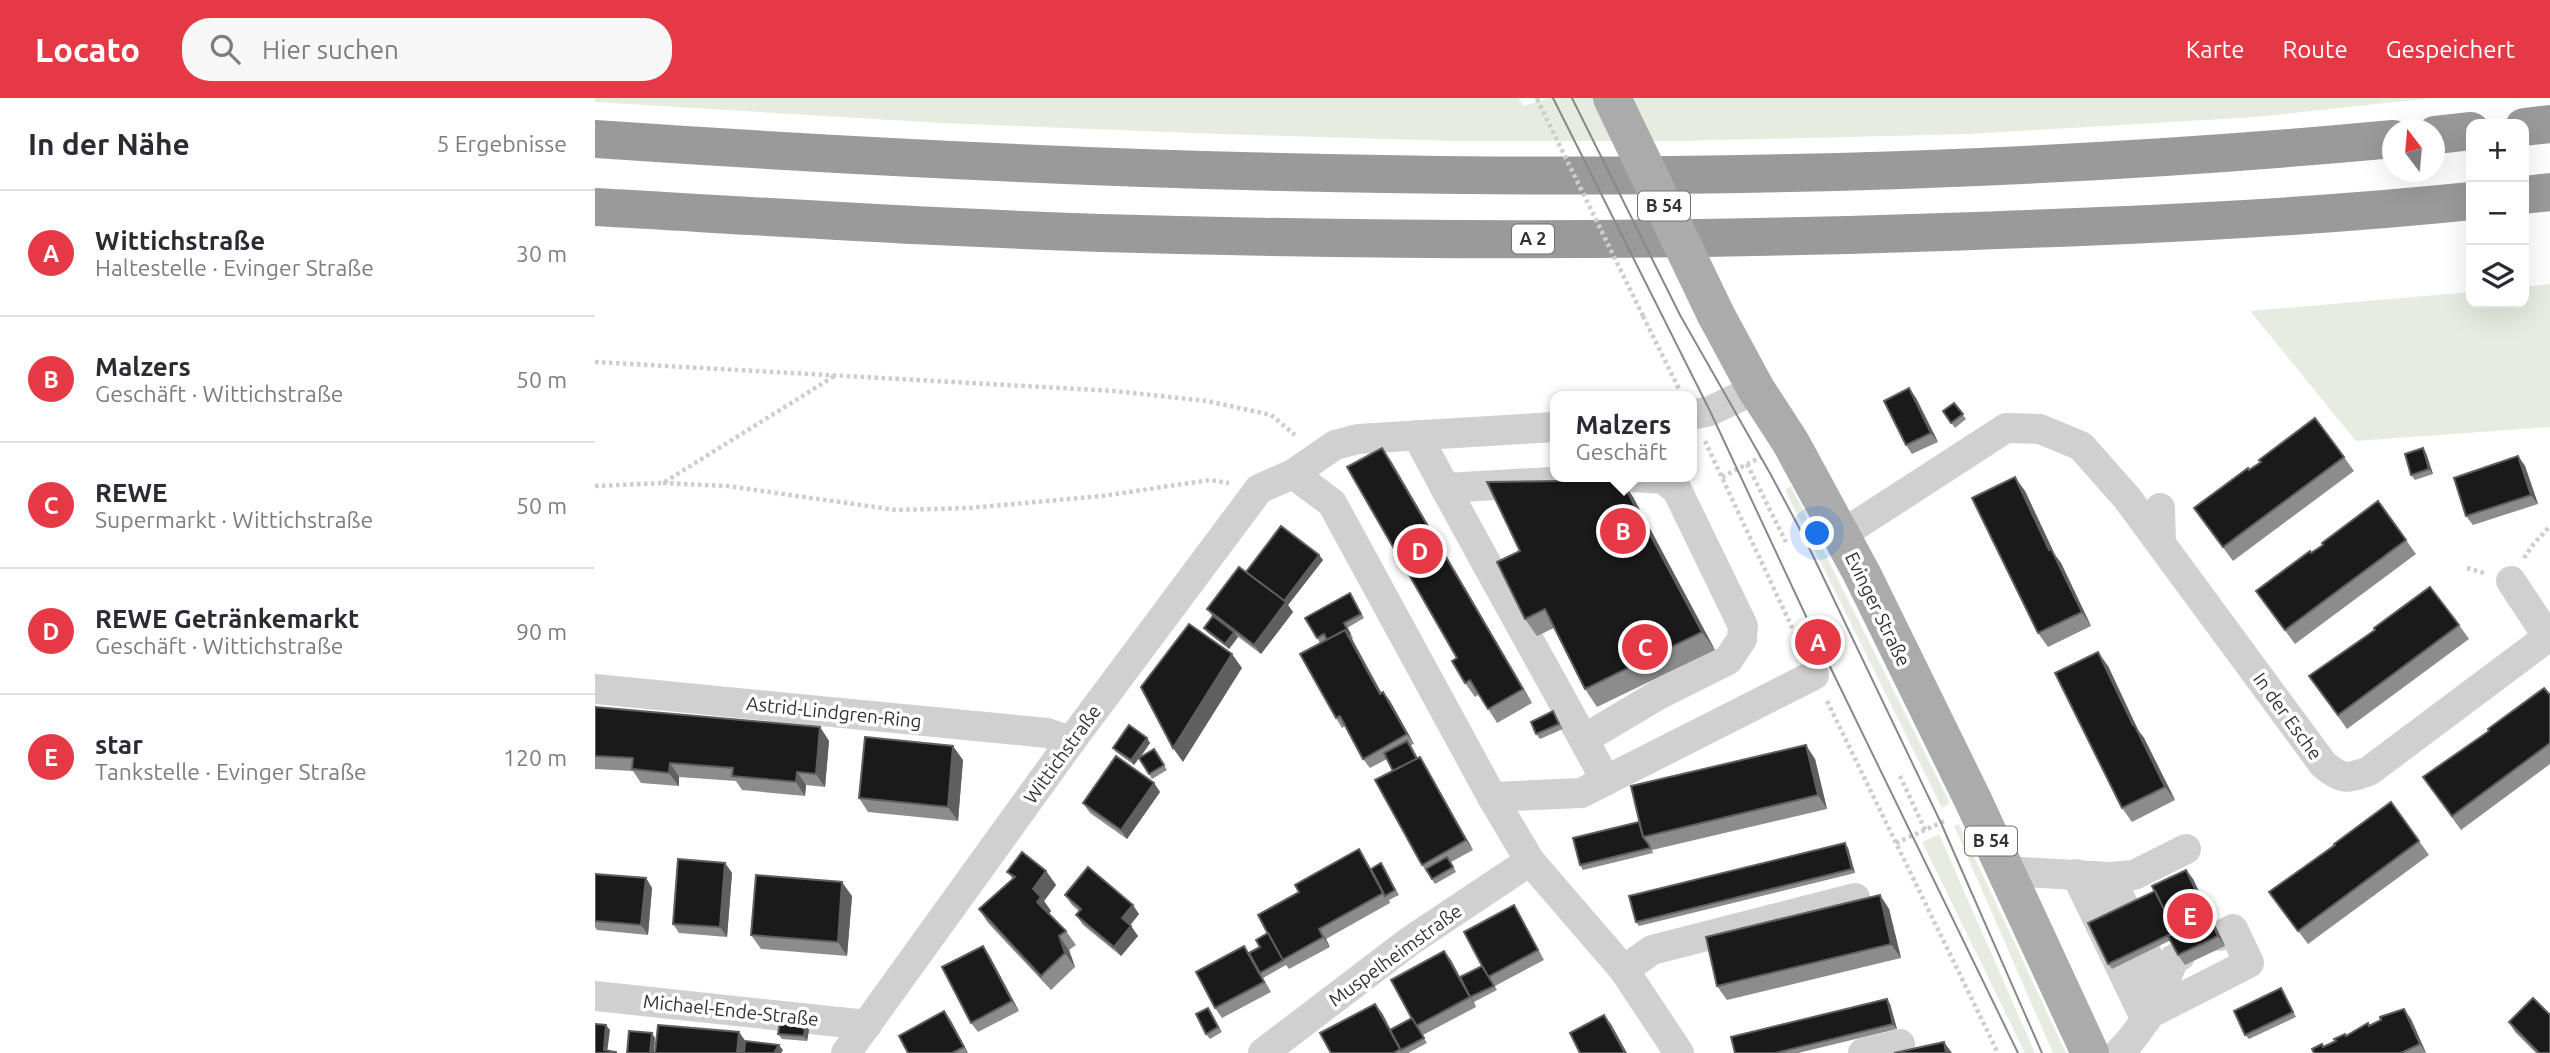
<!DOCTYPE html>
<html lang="de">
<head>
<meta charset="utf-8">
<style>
  :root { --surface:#fff; --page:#f7f7f7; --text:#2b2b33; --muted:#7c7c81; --line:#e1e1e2; --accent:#e63946 }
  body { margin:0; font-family:Ubuntu,sans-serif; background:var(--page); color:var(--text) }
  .controls { position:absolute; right:21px; top:21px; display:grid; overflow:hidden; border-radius:14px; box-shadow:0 7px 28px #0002 }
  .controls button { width:63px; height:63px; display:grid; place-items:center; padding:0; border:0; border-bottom:2px solid var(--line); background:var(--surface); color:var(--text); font:35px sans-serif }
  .compass { position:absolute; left:1787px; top:21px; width:63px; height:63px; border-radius:50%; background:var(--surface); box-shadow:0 7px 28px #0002; rotate:344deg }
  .you { position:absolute; left:1223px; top:436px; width:24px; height:24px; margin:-18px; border:5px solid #fff; border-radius:50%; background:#1a73e8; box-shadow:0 0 0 10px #1a73e833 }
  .badge { display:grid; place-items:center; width:46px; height:46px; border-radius:50%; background:var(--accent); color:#fff; font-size:23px; font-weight:700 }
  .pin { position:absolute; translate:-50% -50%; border:4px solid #fff; box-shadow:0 2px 7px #0006 }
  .popup { position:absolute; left:955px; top:293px; width:147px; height:91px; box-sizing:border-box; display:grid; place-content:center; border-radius:14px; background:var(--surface); filter:drop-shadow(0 2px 5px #0005); font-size:23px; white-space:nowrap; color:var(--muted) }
  .popup b { font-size:26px; color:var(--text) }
  .popup::after { content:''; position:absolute; left:50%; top:100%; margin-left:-14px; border:14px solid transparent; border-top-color:var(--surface) }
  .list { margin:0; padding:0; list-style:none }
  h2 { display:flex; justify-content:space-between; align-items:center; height:91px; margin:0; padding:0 28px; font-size:30px }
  h2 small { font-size:23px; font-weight:400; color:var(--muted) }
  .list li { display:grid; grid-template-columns:46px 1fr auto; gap:21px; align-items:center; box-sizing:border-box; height:126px; padding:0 28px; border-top:2px solid var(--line) }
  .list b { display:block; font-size:26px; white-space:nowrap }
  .list p { margin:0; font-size:23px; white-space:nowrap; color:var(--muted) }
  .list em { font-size:23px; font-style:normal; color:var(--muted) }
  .icon { flex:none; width:38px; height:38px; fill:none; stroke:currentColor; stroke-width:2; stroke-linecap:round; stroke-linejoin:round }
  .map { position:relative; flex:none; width:1955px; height:955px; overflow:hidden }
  header { display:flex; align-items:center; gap:42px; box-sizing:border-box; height:98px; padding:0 35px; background:var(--accent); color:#fff }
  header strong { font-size:33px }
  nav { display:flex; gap:38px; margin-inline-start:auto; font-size:24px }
  .search { width:490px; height:63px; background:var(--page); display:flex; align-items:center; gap:18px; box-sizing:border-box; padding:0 24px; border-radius:28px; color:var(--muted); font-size:26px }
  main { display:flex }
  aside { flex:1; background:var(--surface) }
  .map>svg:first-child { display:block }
  .green { fill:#e6ecdf }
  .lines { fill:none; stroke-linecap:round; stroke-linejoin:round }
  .path { stroke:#cdcdcd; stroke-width:4.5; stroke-dasharray:3.5 3.5; stroke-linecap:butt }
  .minor { stroke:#d0d0d0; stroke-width:30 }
  .major { stroke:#ababab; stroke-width:38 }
  .highway { stroke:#9a9a9a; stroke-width:38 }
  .tram { stroke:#888; stroke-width:2 }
  .path-bridge { stroke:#cdcdcd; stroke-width:4.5; stroke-dasharray:3.5 3.5; stroke-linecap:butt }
  .major-bridge { stroke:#ababab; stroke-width:38 }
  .wall { fill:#8c8c8c }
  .shaded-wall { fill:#5f5f5f }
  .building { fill:#1a1a1a; stroke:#5f5f5f; stroke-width:2 }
  .labels { text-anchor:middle; stroke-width:7; stroke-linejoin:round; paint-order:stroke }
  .shield { fill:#fff; stroke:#707070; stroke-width:2 }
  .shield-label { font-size:18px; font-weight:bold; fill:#333 }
  .street-label { font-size:19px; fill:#333; stroke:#fff }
</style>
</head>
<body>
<header>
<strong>Locato</strong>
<div class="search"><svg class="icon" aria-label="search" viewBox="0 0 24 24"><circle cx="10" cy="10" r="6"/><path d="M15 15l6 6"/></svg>Hier suchen</div>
<nav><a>Karte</a><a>Route</a><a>Gespeichert</a></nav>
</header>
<main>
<aside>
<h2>In der Nähe<small>5 Ergebnisse</small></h2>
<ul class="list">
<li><span class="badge">A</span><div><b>Wittichstraße</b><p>Haltestelle · Evinger Straße</p></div><em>30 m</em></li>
<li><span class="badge">B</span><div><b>Malzers</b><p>Geschäft · Wittichstraße</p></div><em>50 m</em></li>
<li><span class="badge">C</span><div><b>REWE</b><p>Supermarkt · Wittichstraße</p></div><em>50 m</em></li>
<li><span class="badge">D</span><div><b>REWE Getränkemarkt</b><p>Geschäft · Wittichstraße</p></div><em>90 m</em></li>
<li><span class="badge">E</span><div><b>star</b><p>Tankstelle · Evinger Straße</p></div><em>120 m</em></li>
</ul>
</aside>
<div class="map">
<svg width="1955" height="955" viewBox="0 0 1955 955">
  <rect width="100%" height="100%" fill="#fff"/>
  <g class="green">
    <path d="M0,0H924L928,8L954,0H1837L1661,19L1373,36L1088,43H858L624,36L346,25L0,4Z"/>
    <path d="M1955,186V329L1761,343L1655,213L1876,194V205H1929V189Z"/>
    <path d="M1196,388L1355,705L1347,710L1190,392Z"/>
    <path d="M1364,726L1471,955H1458L1359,728Z"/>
    <path d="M1344,736L1440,955H1430L1327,744Z"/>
  </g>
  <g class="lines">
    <g class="path">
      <path d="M942,0V1"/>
      <path d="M1048,218L1085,293"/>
      <path d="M0,264L519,293L612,303L676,317L700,337"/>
      <path d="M1110,343L1207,551"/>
      <path d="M1152,366L1191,444"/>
      <path d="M1127,379L1166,359"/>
      <path d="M68,385L132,388L301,412L374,410L507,398L615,382L634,385"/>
      <path d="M0,388L68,385L241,277"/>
      <path d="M1929,460L1937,448L1955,428"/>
      <path d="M1872,470L1889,475"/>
      <path d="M1232,603L1403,955"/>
      <path d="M1305,678L1330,732"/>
      <path d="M1301,745L1352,722"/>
    </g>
    <g class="minor">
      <path d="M1096,317L1115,313L1161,291"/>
      <path d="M822,337C883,453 949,567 1011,683"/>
      <path d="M698,376L737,405L897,699L935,763L1029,872L1084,955"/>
      <path d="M850,390L1039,379L1068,381L1082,392L1148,528L1147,541L1133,562L1063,597L989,641"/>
      <path d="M1565,410L1566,446L1728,666C1746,682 1752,681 1774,673L1953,539"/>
      <path d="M1246,437L1411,330L1445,331L1486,348L1532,400L1566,446"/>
      <path d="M1916,483L1955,542"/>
      <path d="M0,591L452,635L476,643"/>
      <path d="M897,699L986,695L1219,577"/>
      <path d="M1410,773L1515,779L1539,777L1591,751"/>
      <path d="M1481,776L1551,922"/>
      <path d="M1515,779L1567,888"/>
      <path d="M1029,872L1057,852L1260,800"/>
      <path d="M0,898L272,927"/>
      <path d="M1556,915L1654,865L1638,831L1625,838"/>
      <path d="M251,955L476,643L664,391L698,376L740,347L763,341L960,329"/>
      <path d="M668,955L815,843L935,763"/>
      <path d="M1268,955L1305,946"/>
      <path d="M1524,955C1553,926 1564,897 1579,861L1585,858"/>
    </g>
    <path class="major" d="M1121,217L1161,291L1196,345L1267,476L1377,700L1495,955"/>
    <g class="highway">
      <path d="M1929,29L1955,26"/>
      <path d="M1840,37L1876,33"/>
      <path d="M0,41C597,82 1201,97 1798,41"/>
      <path d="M1929,97L1955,94"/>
      <path d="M0,109C195,120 390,133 584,137C839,143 1094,143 1349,134C1525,128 1701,121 1876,103"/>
    </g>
    <g class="tram">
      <path d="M958,0L1115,313L1223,544L1423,955"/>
      <path d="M977,0L1085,217L1176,377L1208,437L1346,725L1447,955"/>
    </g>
    <path class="path-bridge" d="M942,1L1048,218"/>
    <path class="major-bridge" d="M1017,0L1121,217"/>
  </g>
  <g class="wall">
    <path d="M1314,290L1321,300L1343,344L1317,356L1311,347Z"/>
    <path d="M1359,305L1371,321L1360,330L1348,313Z"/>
    <path d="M1828,350L1831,355L1838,376L1820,382L1816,377Z"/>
    <path d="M1923,358L1930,368L1943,406L1878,427L1871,418Z"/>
    <path d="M1749,359L1759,373L1638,463L1599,410L1654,372Z"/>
    <path d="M796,363L937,605L902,625L884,596L880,599L870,585Z"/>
    <path d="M1026,382L1038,399L1120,552L1002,609L990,591L959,530L942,538L930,521L925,453Z"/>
    <path d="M1430,393L1460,457L1466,465L1496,528L1453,549L1443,535Z"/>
    <path d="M1783,403L1821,456L1700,546L1661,493L1728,447Z"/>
    <path d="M724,457L728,462L693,507L698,514L666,556L642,538L643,539L634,551L613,535L609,530L618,519L612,511L651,474Z"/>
    <path d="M755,495L769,520L752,530L758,540L757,541L786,595L795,603L819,646L816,647L823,660L831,669L878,752L856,764L861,774L840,786L827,767L798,673L792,661L775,670L768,661L750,628L747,630L741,620L732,541L725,545L722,540Z"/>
    <path d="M1864,527L1874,541L1752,631L1714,578Z"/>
    <path d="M1513,568L1543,632L1549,640L1580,702L1537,724L1527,710Z"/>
    <path d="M1955,597V666L1866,732L1828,679L1894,633Z"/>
    <path d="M0,609L225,629L234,643L230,689L211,687L210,698L147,692L141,683L84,679V688L46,685L38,673L0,671Z"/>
    <path d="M958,613L968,631L945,641L941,636Z"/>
    <path d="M552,640L555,645L545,660L559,651L572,672L557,681L544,660L539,667L521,654L518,650Z"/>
    <path d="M1220,661L1232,711L1057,752L1058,755L988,772L985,767L1044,724Z"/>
    <path d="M368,662L363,723L273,714L264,700Z"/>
    <path d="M559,685L565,694L532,741L495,715L488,705Z"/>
    <path d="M1796,704L1834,757L1713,846L1674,794L1740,747Z"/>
    <path d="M1250,745L1253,750L1260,775L1044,828L1041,824Z"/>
    <path d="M764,751L776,771L786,765L804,797L794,802L795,805L731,841L735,849L694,871L691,867L668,880L667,878L676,894L627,920L620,910L654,856L665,849L673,835L704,794Z"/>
    <path d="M130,765L137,775L132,839L84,835L78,826Z"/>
    <path d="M1591,772L1598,781L1630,848L1590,867L1583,857L1576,842L1517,871L1513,866L1560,793Z"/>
    <path d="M451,773L461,787L449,803L456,813L454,816L471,833L481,847L474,852L480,869L456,892L393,825L384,811L418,781L412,774Z"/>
    <path d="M0,776L51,780L57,790L53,837L2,832L0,829Z"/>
    <path d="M470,797L544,816L535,827L543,838L526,858L488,827L481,817L484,813L477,807Z"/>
    <path d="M1285,797L1294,811L1306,860L1132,902L1122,888Z"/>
    <path d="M257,798L252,858L166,851L156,837Z"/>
    <path d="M925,817L949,862L900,888L899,887L902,892L879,904L881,909L828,937H827L832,945L813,955H736L787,915L795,931L817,920L849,853L865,879L887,868Z"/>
    <path d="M394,857L424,913L383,934L376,925Z"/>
    <path d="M1686,890L1701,919L1654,941L1650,937Z"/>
    <path d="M1292,901L1295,906L1302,931L1203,955H1140Z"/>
    <path d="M349,913L356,923L373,955H313Z"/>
    <path d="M616,914L627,934L615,941L611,936Z"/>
    <path d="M1816,921L1831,955H1719L1727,946L1729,948L1775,928Z"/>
    <path d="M1914,924L1955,955H1941L1920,934Z"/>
    <path d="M214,932L212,943L187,941L183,936Z"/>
  </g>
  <g class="shaded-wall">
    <path d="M1314,290L1321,300L1343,344L1336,335Z"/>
    <path d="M787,350L796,363L937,605L928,591Z"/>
    <path d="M1828,350L1831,355L1838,376L1834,371Z"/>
    <path d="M1923,358L1930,368L1943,406L1936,397Z"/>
    <path d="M1420,379L1430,393L1460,457L1466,465L1496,528L1487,514L1454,452Z"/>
    <path d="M1026,382L1038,399L1120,552L1107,534Z"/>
    <path d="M724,457L728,462L693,507L698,514L666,556L659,547L689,504Z"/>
    <path d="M750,532L757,541L792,605L785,596Z"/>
    <path d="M639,534L643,539L634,551L630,546Z"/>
    <path d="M1503,554L1513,568L1543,632L1549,640L1580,702L1570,689L1538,627Z"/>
    <path d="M637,556L647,570L588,664L578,650Z"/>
    <path d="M788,594L795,603L819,646L812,636Z"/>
    <path d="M225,629L234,643L230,689L221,676Z"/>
    <path d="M552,640L555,645L539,667L536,662Z"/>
    <path d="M1211,647L1220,661L1232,711L1223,697Z"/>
    <path d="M358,648L368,662L363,723L353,709Z"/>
    <path d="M825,659L831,669L878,752L871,742Z"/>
    <path d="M75,665L84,679V688L74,675Z"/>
    <path d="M202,674L211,687L210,698L201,684Z"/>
    <path d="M559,685L565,694L532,741L526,732Z"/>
    <path d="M1250,745L1253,750L1260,775L1257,771Z"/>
    <path d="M130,765L137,775L132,839L125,829Z"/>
    <path d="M1591,772L1598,781L1630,848L1623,838Z"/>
    <path d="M451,773L461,787L449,803L456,813L452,818L442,804L438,791Z"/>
    <path d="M51,780L57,790L53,837L46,827Z"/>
    <path d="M247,784L257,798L252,858L243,844Z"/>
    <path d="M1285,797L1294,811L1306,860L1296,846Z"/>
    <path d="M538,807L544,816L533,830L527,820Z"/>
    <path d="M536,828L543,838L526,858L519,849Z"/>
    <path d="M724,831L731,841L735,849L728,839Z"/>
    <path d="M464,838L474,852L480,869L470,855Z"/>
    <path d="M388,848L394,857L424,913L417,903Z"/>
    <path d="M849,853L856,862L881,909L875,899Z"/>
    <path d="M1292,901L1295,906L1302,931L1298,926Z"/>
    <path d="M780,906L787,915L808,955L805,951Z"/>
    <path d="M1809,911L1816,921L1831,955L1825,946Z"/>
    <path d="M349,913L356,923L373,955L369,949Z"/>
    <path d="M1009,917L1016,926L1032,955H1030Z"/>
    <path d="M11,927L15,932L12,955L9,952Z"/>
    <path d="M210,927L214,932L212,943L209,938Z"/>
    <path d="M144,934L154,948L153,955H142Z"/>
    <path d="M57,935L60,940L59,955H55Z"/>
    <path d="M1349,944L1357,955H1351Z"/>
    <path d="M184,947L188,952L186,955H179Z"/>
  </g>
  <g class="building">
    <path d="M1314,290L1336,335L1311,347L1289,303Z"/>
    <path d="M1359,305L1368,316L1356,325L1348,313Z"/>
    <path d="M1720,320L1749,359L1628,449L1599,410L1653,370L1654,372L1666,364L1664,362Z"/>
    <path d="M787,350L928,591L893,611L875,582L870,585L857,563L862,560L752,369Z"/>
    <path d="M1828,350L1834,371L1816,377L1810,356Z"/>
    <path d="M1923,358L1936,397L1871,418L1859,380Z"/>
    <path d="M1420,379L1454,452L1456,451L1487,514L1443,535L1377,400Z"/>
    <path d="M1026,382L1107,534L990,591L950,511L930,521L902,464L925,453L892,384Z"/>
    <path d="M1783,403L1811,442L1690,532L1661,493L1715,453L1716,455L1728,447L1727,445Z"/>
    <path d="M686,428L724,457L689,503L651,474Z"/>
    <path d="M644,469L691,504L659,547L612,511Z"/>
    <path d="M1835,489L1864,527L1743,617L1714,578L1780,532L1779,530Z"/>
    <path d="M755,495L766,516L749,525L755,536L753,537L750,532L732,542L729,536L722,540L710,520Z"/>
    <path d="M618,518L639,534L630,546L609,530Z"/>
    <path d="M594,526L637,556L578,650L546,589Z"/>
    <path d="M750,532L785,596L788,594L812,636L768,661L745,618L741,620L705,556Z"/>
    <path d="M1503,554L1538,627L1539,626L1570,689L1527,710L1460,575Z"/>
    <path d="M1949,590L1955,597V645L1857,718L1828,679L1894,633L1893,631Z"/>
    <path d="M0,609L225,629L221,676L202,674L201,684L137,678L138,670L75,665L74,675L37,671L38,660L0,658Z"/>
    <path d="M958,613L964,626L941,636L936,624Z"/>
    <path d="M534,627L552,640L536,662L518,650Z"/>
    <path d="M270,639L358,648L353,709L264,700Z"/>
    <path d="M812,643L822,661L798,673L789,655Z"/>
    <path d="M1211,647L1223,697L1048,739L1036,688Z"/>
    <path d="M559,651L569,667L554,676L544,660Z"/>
    <path d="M521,658L559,685L526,732L488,705Z"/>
    <path d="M825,659L871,742L827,767L780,682Z"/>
    <path d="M1796,704L1824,743L1703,833L1674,794L1740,747L1739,746Z"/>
    <path d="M1044,724L1048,739L1054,747L1055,750L985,767L978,740Z"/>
    <path d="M1250,745L1257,771L1041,824L1034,798Z"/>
    <path d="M764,751L788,795L724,831L728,839L687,862L663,817L704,794L700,787Z"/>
    <path d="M427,754L451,773L438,791L446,799L442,804L471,833L464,838L470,855L446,878L384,811L420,779L412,774Z"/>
    <path d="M852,759L858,769L837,781L831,771Z"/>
    <path d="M83,761L130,765L125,829L78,826Z"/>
    <path d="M786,765L800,792L790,798L776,771Z"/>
    <path d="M493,769L538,807L527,820L536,828L519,849L481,817L486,811L470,797Z"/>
    <path d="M1591,772L1623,838L1583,857L1573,838L1580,835L1557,788Z"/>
    <path d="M0,776L51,780L46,827L0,823Z"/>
    <path d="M161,777L247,784L243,844L156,837Z"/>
    <path d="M1560,793L1580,834L1513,866L1493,825Z"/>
    <path d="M1285,797L1296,846L1122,888L1111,839Z"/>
    <path d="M919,807L943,852L893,879L869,834Z"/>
    <path d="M673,835L688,862L665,875L654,855L665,849L661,842Z"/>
    <path d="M388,848L417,903L376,925L347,869Z"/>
    <path d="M649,848L669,884L620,910L601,874Z"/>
    <path d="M849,853L875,899L821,928L796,882Z"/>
    <path d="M887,868L899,888L875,899L865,879Z"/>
    <path d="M1686,890L1698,914L1650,937L1639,913Z"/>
    <path d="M1938,900L1955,917V955H1944L1914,924Z"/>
    <path d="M1292,901L1298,926L1180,955H1140L1136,939Z"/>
    <path d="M780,906L805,951L798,955H736L725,935Z"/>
    <path d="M613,910L623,929L611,936L601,916Z"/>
    <path d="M1809,911L1825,946L1806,955H1719L1717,951L1727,946L1728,949L1741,943L1739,941L1750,936L1751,938L1773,925L1774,928L1786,922L1785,919Z"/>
    <path d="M349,913L369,949L357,955H313L304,938Z"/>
    <path d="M1009,917L1030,955H985L975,935Z"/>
    <path d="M817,920L829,940L806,952L795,932Z"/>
    <path d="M185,924L210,927L209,938L183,936Z"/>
    <path d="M0,926L11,927L9,952L21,954V955H0Z"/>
    <path d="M63,927L144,934L142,955H60Z"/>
    <path d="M34,933L57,935L55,955H32Z"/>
    <path d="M150,943L184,947L179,955H149Z"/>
    <path d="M1349,944L1351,955H1299Z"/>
  </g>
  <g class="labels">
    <g class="shield">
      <rect x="1043" y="93.5" width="52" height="29" rx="5"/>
      <rect x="917" y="126.5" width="42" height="29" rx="5"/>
      <rect x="1370" y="728.5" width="52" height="29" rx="5"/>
    </g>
    <g class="shield-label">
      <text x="1069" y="114">B 54</text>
      <text x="938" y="147">A 2</text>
      <text x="1396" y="749">B 54</text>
    </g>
    <g class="street-label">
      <text transform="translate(1283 511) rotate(64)" y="7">Evinger Straße</text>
      <text transform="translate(239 614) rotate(6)" y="7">Astrid-Lindgren-Ring</text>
      <text transform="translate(1693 618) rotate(54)" y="7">In der Esche</text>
      <text transform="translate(467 656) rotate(-54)" y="7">Wittichstraße</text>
      <text transform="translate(800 857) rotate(-36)" y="7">Muspelheimstraße</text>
      <text transform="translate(136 912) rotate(6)" y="7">Michael-Ende-Straße</text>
    </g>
  </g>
</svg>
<div class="controls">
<button>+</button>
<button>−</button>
<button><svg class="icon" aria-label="layers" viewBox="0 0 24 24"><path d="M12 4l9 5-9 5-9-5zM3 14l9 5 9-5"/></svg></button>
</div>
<svg class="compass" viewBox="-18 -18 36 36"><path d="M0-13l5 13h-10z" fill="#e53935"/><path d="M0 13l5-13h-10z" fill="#7c7c81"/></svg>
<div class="you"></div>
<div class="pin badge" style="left:1223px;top:544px">A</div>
<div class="pin badge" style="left:1028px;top:433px">B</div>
<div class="popup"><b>Malzers</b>Geschäft</div>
<div class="pin badge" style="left:1050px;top:549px">C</div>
<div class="pin badge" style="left:825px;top:453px">D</div>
<div class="pin badge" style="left:1595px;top:818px">E</div>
</div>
</main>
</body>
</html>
